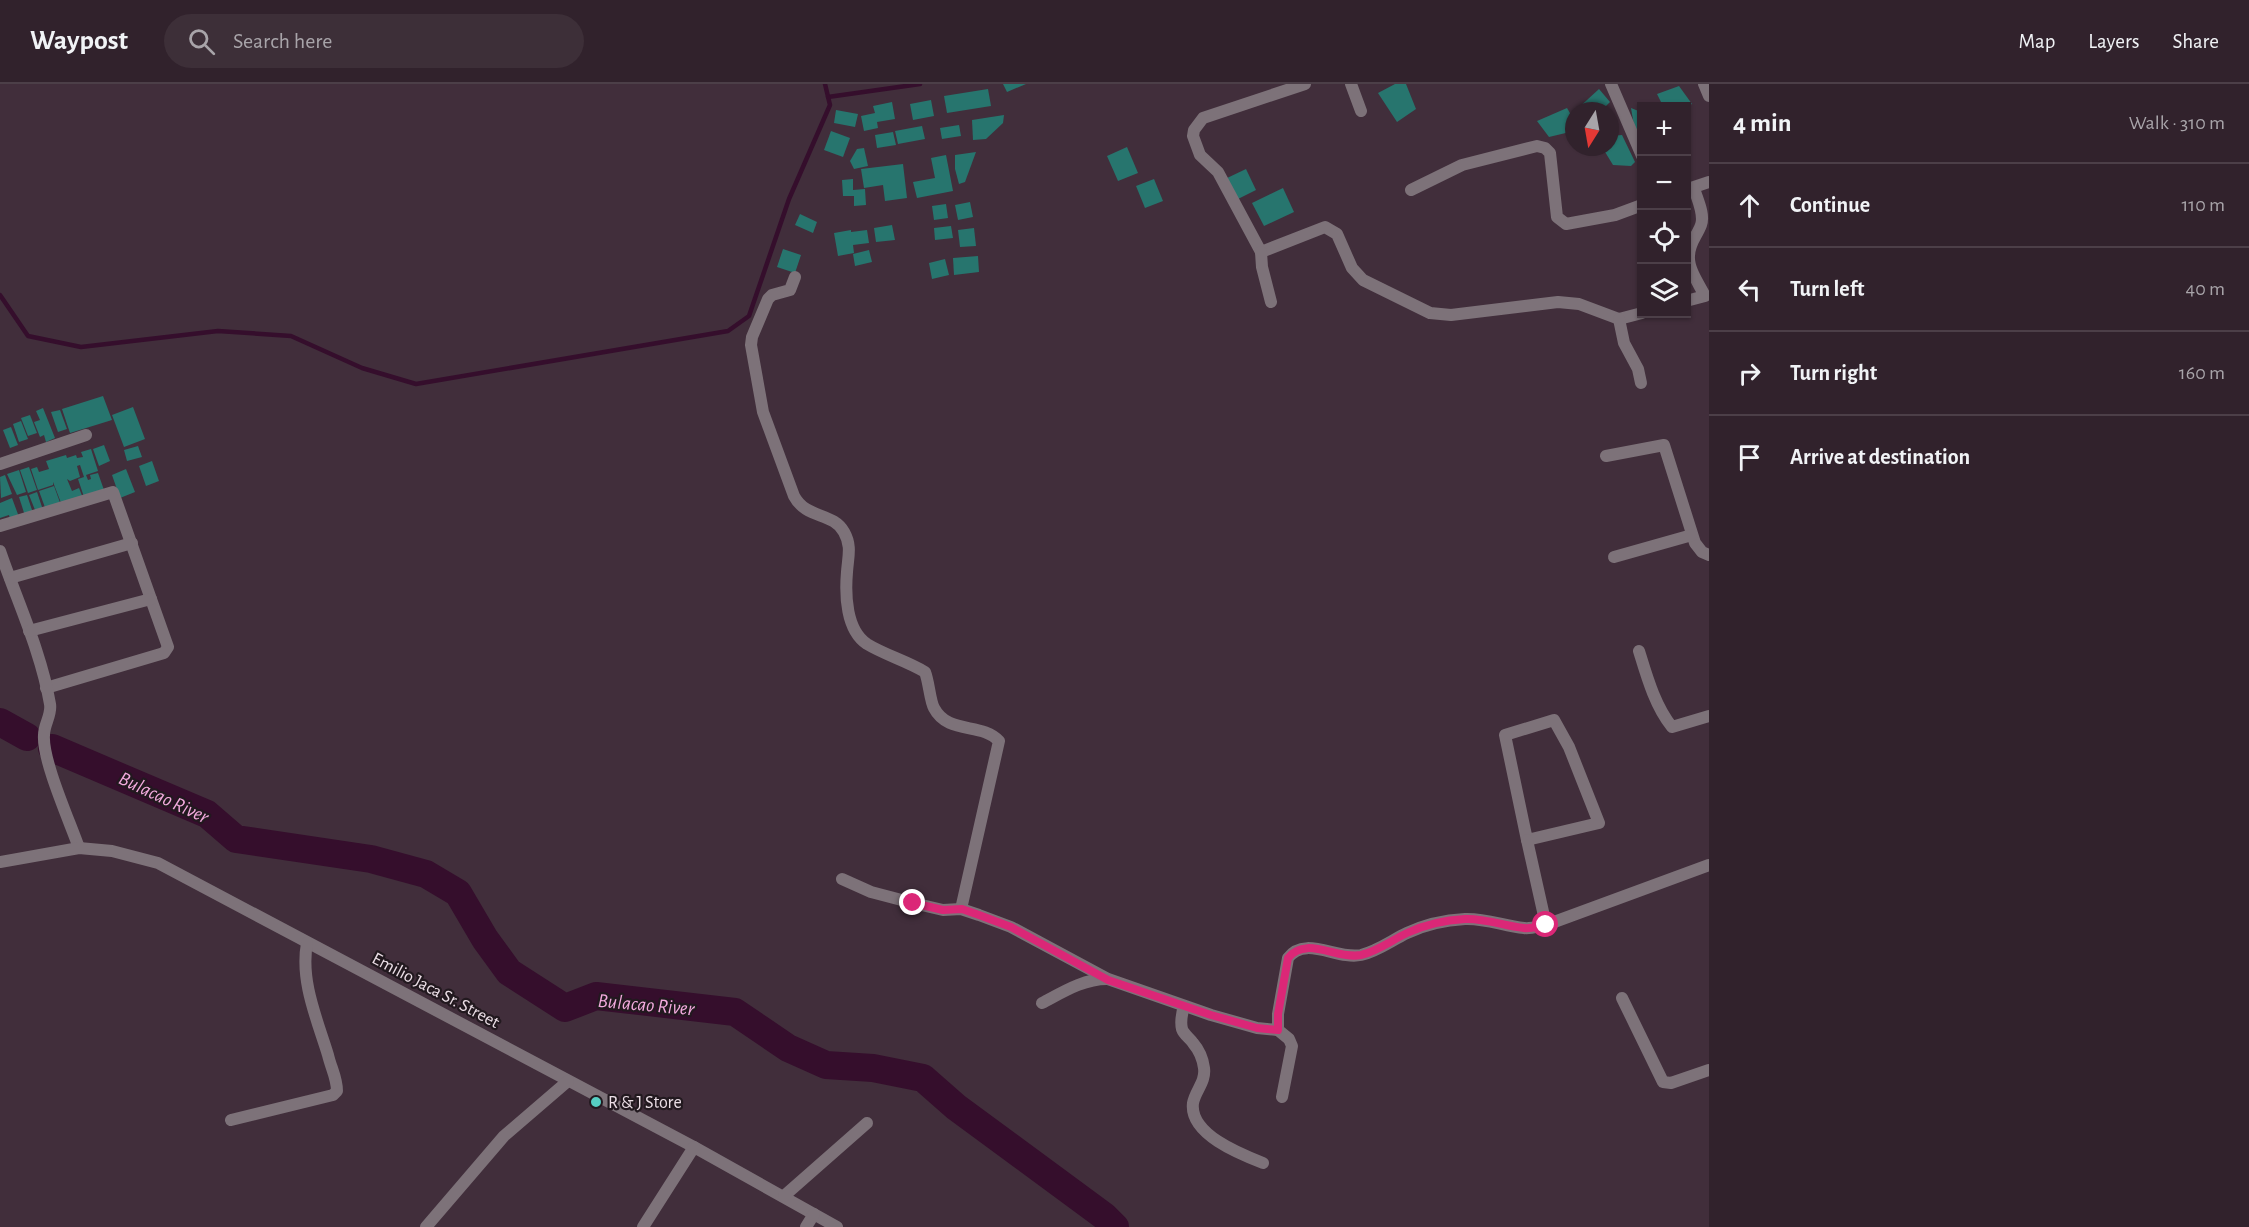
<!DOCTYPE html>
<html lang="en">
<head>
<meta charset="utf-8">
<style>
  :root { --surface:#31222c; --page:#3d2f38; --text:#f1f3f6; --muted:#a8a4a9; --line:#4c3f48 }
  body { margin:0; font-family:"Alegreya Sans",sans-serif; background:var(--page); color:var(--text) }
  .controls { position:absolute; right:18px; top:18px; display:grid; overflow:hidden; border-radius:0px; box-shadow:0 2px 4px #0004 }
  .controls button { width:54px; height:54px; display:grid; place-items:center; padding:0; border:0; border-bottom:2px solid var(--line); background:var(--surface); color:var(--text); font:30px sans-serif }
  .compass { position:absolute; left:1565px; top:18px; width:54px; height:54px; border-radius:50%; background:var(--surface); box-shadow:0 2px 4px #0004; rotate:191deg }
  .stop { position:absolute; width:18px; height:18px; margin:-14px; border:4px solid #db2777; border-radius:50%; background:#fff }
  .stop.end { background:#db2777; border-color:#fff; box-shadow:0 2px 6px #0008 }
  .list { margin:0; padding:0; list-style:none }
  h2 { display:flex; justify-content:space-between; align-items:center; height:78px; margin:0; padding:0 24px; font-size:26px }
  h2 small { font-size:20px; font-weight:400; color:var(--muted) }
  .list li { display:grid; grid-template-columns:39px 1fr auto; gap:18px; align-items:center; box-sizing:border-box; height:84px; padding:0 24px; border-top:2px solid var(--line) }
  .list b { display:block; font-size:22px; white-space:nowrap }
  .list em { font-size:20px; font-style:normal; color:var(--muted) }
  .icon { flex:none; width:33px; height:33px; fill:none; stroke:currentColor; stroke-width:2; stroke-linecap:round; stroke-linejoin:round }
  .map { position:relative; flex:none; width:1709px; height:1143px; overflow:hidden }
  header { display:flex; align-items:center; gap:36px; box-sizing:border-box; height:84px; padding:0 30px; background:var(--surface); border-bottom:2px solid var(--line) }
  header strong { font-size:28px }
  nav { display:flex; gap:33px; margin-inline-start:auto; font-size:21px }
  .search { width:420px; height:54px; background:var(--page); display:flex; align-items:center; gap:15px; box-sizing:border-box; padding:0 21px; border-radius:33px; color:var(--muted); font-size:22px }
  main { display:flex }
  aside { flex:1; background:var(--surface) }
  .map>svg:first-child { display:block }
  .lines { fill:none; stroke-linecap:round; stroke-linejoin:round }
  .stream { stroke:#350e2c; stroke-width:4.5 }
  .river { stroke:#350e2c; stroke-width:28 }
  .building { fill:#27756e }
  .street { stroke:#7d7279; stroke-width:12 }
  .route { stroke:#db2777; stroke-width:8 }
  .poi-dot { fill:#56cec3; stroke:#22191f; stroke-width:2 }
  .labels { text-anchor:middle; stroke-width:4.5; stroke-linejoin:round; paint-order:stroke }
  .street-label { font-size:18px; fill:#ebdee6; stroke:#22191f }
  .poi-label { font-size:18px; fill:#ebdee6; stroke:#22191f; text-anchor:start }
  .water-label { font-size:20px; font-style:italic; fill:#f2aadd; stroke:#22191f }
</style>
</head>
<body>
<header>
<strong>Waypost</strong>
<div class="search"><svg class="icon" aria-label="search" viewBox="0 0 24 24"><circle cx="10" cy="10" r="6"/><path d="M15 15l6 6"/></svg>Search here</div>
<nav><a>Map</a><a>Layers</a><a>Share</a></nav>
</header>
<main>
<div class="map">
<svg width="1709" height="1143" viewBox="0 0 1709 1143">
  <rect width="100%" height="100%" fill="#412e3b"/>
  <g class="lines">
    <g class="stream">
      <path d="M828,13L920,0"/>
      <path d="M0,211L28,252L81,263L218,247L291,252L362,284L416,300L728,247L749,232L789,115L830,21L825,0"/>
    </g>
    <g class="river">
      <path d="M0,638L27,653"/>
      <path d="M52,664L207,730L236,755L371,775L426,790L458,809L485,855L509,888L565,924L596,912L735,928L788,964L826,981L873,984L923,994L956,1023L1104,1132L1115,1143"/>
    </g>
  </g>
  <g class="building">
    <path d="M1003,0H1026L1007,8Z"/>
    <path d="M1395,0H1406L1416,25L1397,38L1378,9Z"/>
    <path d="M1679,2L1692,20L1687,22H1663L1657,10Z"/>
    <path d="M988,5L991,22L947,29L944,12Z"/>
    <path d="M1599,5L1610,18L1601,27H1575Z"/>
    <path d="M931,16L934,32L913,36L910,20Z"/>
    <path d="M892,18L895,35L877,38L878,44L864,47L861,32L875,29L873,22Z"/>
    <path d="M1567,24L1574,36V47L1549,53L1537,37Z"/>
    <path d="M1631,24L1641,28V57L1637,59Z"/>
    <path d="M836,26L858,30L855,43L834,39Z"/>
    <path d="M1004,31L1003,39L986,55L973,56L972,36Z"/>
    <path d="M959,41L961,52L942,55L940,44Z"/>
    <path d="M922,42L925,55L898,60L895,47Z"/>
    <path d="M831,47L850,54L843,73L824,66Z"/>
    <path d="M893,48L896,61L877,64L875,51Z"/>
    <path d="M1622,51L1635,78L1631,82L1613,81L1602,63H1610V52Z"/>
    <path d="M1127,63L1138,89L1118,97L1107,72Z"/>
    <path d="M864,64L868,82L854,85L850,77L857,65Z"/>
    <path d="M976,68L965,98L959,100L955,85V71Z"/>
    <path d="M946,71L953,107L917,114L913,98L935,94L931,74Z"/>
    <path d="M903,80L907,114L885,117L883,101L864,104L861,85Z"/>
    <path d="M1246,85L1256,106L1236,116L1225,95Z"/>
    <path d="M853,95V106L865,105L866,121L854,122V112H843L842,96Z"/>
    <path d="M1154,95L1163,117L1145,124L1136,102Z"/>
    <path d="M1283,104L1294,128L1264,142L1252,119Z"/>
    <path d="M970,118L973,133L958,136L955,121Z"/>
    <path d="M946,120L948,134L934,136L932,122Z"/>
    <path d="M800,130L817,138L813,149L795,141Z"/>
    <path d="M892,141L895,156L876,158L874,144Z"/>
    <path d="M951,142L953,154L935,156L934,144Z"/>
    <path d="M974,144L976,162L960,163L958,146Z"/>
    <path d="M851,146V148L867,146L869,159L853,161L854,169L838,172L834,149Z"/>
    <path d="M783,165L801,171L795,189L777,183Z"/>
    <path d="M869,166L872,178L855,182L853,170Z"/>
    <path d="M978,172L979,188L954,191L953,174Z"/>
    <path d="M945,175L949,191L932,195L929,179Z"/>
    <path d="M103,312L112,336L70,349L62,325Z"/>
    <path d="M133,323L145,355L124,363L112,331Z"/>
    <path d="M43,324L55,354L46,358L44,351L40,353L34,338L40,336L36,327Z"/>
    <path d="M60,326L67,345L58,348L51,328Z"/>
    <path d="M30,331L37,349L28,352L21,334Z"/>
    <path d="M21,337L28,355L19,358L13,340Z"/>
    <path d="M11,343L18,361L10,364L3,346Z"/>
    <path d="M104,361L110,377L99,382L93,365Z"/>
    <path d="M138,362L142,373L127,377L124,366Z"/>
    <path d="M91,365L98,387L86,391L88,396L91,395L90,391L98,389L104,406L85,416L78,395L84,393L80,381L77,382L80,393L70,397L67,395L72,407L79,404L83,414L63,424L53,398V401L38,406L31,385L37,383L39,388L49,385L46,377L66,371L67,374L76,371L77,374L83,373L81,368Z"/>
    <path d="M152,377L159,397L146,402L139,382Z"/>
    <path d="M29,383L37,406L28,409L20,386Z"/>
    <path d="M126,385L135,408L120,414L112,391Z"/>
    <path d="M19,386L26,408L17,411L7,390Z"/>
    <path d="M5,391L12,410L1,414L0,393Z"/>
    <path d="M54,402L62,424L47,429L39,407Z"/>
    <path d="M37,408L44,429L37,431L29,411Z"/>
    <path d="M27,411L34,432L26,435L19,413Z"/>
    <path d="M12,414L19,433L10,435L9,431L0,434V419Z"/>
  </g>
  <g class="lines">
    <g class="street">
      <path d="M1305,0L1203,34L1194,46L1193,52L1200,71L1218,88L1261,168L1325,143L1337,150L1352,184L1363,196L1430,229L1451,231L1558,218L1579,220L1619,235L1642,229"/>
      <path d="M1351,0L1361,27"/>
      <path d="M1611,0L1642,72"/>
      <path d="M1704,0L1709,12"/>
      <path d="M1688,105L1709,98"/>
      <path d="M1411,106L1462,81L1537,62L1545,64L1550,69L1557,133L1566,140L1615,131L1642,121"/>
      <path d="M1261,168L1262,183L1271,218"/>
      <path d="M795,193L790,206L772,211L768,215L752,253L751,261L763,328L794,412C806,435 833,428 844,448C852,462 848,473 847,488C845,511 846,546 867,560C885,571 907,577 925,588C929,598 930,617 934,624C948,651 982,638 999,657L961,825"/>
      <path d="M1686,217L1705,212C1699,200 1688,185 1689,172C1689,159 1697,152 1701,141C1705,130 1697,115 1694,104"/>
      <path d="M1619,235L1624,259L1638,285L1641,299"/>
      <path d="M1606,372L1664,361L1695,459L1702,468L1709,471"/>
      <path d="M0,380L86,351"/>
      <path d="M0,442L113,408L168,563L164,569L46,604"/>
      <path d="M0,467C17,517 41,567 50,620C52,631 44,640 44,651C42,676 70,738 79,764"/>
      <path d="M1614,473L1692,451"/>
      <path d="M10,494L132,459"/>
      <path d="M29,547L151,515"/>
      <path d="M1639,567C1647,593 1655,622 1672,643L1709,632"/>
      <path d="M1554,636L1569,663L1599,739L1527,756L1505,651Z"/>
      <path d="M1527,756L1546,841"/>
      <path d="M0,778L79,764L112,767L158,779L694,1063L837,1143"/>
      <path d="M842,795L871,808L913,819L943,826L961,825L979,831L1011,843L1108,895L1211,931L1257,944L1278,946"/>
      <path d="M1622,914L1663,998L1671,999L1709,986"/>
      <path d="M1042,919C1063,908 1083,895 1107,895"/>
      <path d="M1184,922C1182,929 1180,937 1182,945C1184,951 1190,954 1193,959C1199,966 1203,976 1204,984C1206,998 1195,1007 1193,1019C1189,1050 1240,1070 1263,1079"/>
      <path d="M1282,1013L1292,962L1289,955L1278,946V930L1288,874C1305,851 1337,876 1361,871C1378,867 1392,856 1407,849C1424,841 1446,836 1465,835C1485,834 1504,842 1524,844C1531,845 1539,842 1546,841L1709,781"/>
      <path d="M231,1036L333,1011L337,1007C337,994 331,984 328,971C317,935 300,897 307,859"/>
      <path d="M784,1112L867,1039"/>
      <path d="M426,1143L504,1052L568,997"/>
      <path d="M643,1143L694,1063"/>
      <path d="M806,1143L814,1130"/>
    </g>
  </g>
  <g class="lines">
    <path class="route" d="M913,819L943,826L962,825L979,831L1011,843L1108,896L1211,931L1257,944L1278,946V930L1288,874C1306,851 1337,876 1361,871C1378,867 1392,856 1407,849C1424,841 1446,836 1465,835C1485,834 1504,842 1524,844C1531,845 1539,842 1546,841"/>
  </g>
  <circle class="poi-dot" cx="596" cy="1018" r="6"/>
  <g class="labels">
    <g class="street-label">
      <text transform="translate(436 906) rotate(28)" y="6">Emilio Jaca Sr. Street</text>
    </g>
    <g class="poi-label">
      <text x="608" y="1024">R &amp; J Store</text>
    </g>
    <g class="water-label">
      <text transform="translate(164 713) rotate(25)" y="7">Bulacao River</text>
      <text transform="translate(646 920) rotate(5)" y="7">Bulacao River</text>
    </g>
  </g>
</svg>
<div class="controls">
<button>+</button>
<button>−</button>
<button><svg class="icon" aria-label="locate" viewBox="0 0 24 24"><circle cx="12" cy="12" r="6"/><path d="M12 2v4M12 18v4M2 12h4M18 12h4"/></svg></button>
<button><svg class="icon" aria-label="layers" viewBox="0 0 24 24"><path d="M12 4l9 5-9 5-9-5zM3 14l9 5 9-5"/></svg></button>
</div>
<svg class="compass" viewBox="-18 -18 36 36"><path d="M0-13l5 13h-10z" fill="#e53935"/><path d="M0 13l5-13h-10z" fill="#a8a4a9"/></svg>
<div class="stop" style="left:1546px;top:841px"></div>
<div class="stop end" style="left:913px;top:819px"></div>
</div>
<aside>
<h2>4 min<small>Walk · 310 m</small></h2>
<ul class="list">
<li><svg class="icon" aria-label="ahead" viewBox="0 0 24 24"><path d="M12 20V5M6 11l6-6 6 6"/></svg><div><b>Continue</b></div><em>110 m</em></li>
<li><svg class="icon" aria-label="left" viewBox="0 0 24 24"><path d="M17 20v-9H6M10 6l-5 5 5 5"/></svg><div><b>Turn left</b></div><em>40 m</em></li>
<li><svg class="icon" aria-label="right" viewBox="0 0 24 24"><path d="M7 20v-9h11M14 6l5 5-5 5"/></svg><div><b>Turn right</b></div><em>160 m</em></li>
<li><svg class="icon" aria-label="arrive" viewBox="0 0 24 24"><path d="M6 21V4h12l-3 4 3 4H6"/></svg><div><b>Arrive at destination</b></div></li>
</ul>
</aside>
</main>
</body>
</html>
